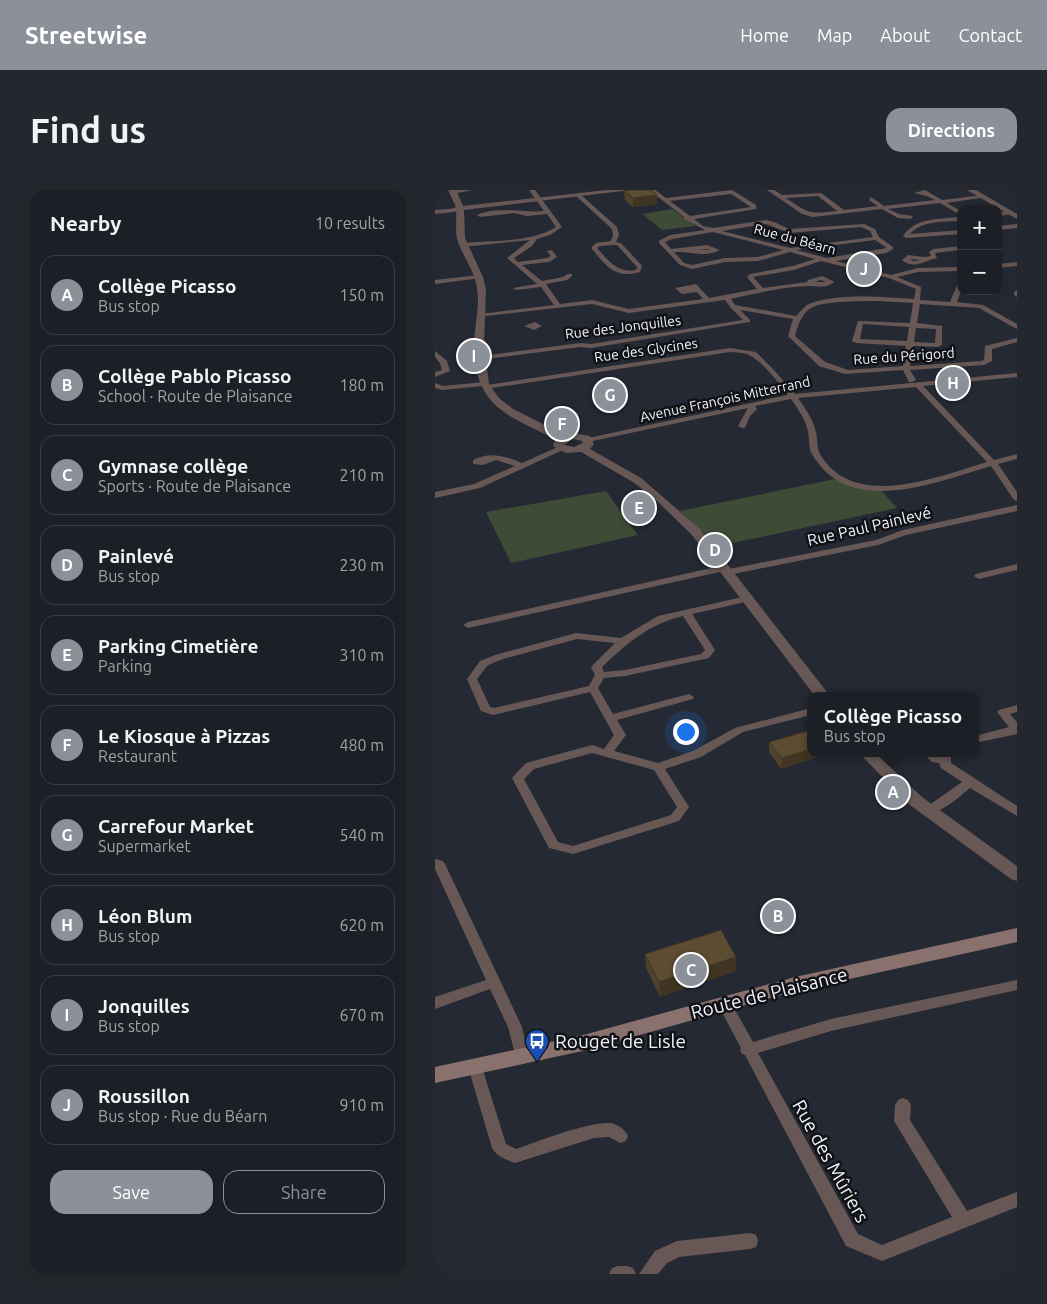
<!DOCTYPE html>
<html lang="en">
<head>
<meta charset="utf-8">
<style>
  :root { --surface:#1c1f26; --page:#25272e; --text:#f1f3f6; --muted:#a0a2a7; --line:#3a3d43; --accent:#8c9099 }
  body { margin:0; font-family:Ubuntu,sans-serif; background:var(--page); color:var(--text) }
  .controls { position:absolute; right:15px; top:15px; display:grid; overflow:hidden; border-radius:10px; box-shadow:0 5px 20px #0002 }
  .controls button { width:45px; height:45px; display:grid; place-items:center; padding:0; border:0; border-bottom:1px solid var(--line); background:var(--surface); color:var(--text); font:25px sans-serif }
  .you { position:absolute; left:250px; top:541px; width:18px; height:18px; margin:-12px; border:4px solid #fff; border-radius:50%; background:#1a73e8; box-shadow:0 0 0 8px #1a73e833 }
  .badge { display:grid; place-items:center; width:32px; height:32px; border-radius:50%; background:var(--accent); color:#fff; font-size:16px; font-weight:700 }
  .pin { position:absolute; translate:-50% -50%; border:2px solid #fff; box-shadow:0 1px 5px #0006 }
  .popup { position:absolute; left:372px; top:502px; width:172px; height:65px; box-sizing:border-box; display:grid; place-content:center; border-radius:10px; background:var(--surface); filter:drop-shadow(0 1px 4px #0005); font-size:16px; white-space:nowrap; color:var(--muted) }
  .popup b { font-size:19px; color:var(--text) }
  .popup::after { content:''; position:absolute; left:50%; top:100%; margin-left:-10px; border:10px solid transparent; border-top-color:var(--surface) }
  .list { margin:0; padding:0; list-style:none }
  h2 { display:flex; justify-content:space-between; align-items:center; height:65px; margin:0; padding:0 20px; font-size:21px }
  h2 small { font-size:16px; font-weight:400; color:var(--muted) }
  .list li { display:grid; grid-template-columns:32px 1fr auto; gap:15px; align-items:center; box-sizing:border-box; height:80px; margin:0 10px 10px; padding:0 10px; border:1px solid var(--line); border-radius:15px }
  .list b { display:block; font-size:19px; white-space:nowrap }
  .list p { margin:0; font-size:16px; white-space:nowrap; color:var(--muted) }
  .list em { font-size:16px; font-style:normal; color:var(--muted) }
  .actions { display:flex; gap:10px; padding:15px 20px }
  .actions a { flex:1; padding:11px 0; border:1px solid var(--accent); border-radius:15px; text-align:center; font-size:18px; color:var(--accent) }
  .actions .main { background:var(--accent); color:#fff }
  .map { position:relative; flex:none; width:582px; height:1084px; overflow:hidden; border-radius:15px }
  header { display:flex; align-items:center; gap:30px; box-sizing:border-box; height:70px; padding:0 25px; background:var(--accent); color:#fff }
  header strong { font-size:24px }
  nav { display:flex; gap:28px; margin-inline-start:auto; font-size:18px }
  .intro { display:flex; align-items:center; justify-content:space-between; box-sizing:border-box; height:120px; padding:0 30px }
  h1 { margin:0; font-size:35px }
  .button { padding:12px 22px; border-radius:15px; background:var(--accent); color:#fff; font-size:18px; font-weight:700 }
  main { display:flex; gap:30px; padding:0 30px }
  aside { flex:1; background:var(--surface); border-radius:15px; box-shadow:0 5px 20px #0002 }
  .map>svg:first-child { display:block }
  .green { fill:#3e4b37 }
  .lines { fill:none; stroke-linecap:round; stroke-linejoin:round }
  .minor { fill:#675855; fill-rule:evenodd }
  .tertiary { fill:#675855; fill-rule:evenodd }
  .secondary { fill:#89716e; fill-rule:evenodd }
  .wall { fill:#4f412b }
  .shaded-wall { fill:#403523 }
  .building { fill:#5c4c32; stroke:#403523 }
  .labels { text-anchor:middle; stroke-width:5; stroke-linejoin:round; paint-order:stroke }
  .far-street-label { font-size:14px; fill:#f0f3f9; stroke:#101216 }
  .street-label { font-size:16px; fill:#f0f3f9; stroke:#101216 }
  .near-street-label { font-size:19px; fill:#f0f3f9; stroke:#101216 }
  .near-poi-label { font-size:19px; fill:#f0f3f9; stroke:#101216; text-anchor:start }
</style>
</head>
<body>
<header>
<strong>Streetwise</strong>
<nav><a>Home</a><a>Map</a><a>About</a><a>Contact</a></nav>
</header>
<div class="intro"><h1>Find us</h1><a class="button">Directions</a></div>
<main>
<aside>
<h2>Nearby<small>10 results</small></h2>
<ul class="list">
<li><span class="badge">A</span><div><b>Collège Picasso</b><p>Bus stop</p></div><em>150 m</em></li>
<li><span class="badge">B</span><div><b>Collège Pablo Picasso</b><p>School · Route de Plaisance</p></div><em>180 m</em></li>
<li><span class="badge">C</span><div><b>Gymnase collège</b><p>Sports · Route de Plaisance</p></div><em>210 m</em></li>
<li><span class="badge">D</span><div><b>Painlevé</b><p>Bus stop</p></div><em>230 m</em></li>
<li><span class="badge">E</span><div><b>Parking Cimetière</b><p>Parking</p></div><em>310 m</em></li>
<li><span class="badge">F</span><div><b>Le Kiosque à Pizzas</b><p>Restaurant</p></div><em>480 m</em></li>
<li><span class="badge">G</span><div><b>Carrefour Market</b><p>Supermarket</p></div><em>540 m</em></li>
<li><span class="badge">H</span><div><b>Léon Blum</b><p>Bus stop</p></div><em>620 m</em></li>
<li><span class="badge">I</span><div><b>Jonquilles</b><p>Bus stop</p></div><em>670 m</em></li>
<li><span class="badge">J</span><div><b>Roussillon</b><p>Bus stop · Rue du Béarn</p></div><em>910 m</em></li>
</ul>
<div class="actions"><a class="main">Save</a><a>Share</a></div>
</aside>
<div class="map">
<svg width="582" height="1084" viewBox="0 0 582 1084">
  <rect width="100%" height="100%" fill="#252933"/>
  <g class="green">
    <path d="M237,19L260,36L227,40L207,24Z"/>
    <path d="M400,289L420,298L446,300L462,318L279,357L270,344L245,321Z"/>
    <path d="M171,301L203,345L76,373L51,322Z"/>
  </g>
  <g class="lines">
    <g class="minor">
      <path d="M21,0H37L18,4L15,2Z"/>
      <path d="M94,0H100L127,37L115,45L102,49L97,56L79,68L83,72L112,68L116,66L112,61L117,60L122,67L114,72L87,75L107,91L128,87L133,84H137V86L132,90L111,94L125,114L157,110L194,119L268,109L262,102L247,104L240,98L261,94L274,108L322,99L312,87L315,84L358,76L380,69L355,62L323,71L290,72L257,79L245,75L224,53V51L235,45L270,40L249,29V27L214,0H220L231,8L297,0L321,15V19L259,29L268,36L278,38L331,30L339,32L354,39L429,34L440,39L444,47L458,57V59L451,63L401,71L456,85L483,78L526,77V81L483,82L462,87L486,97L485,110L515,112L523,93L526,91V101L522,112L548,115L582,134V139L580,138L544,118L485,114L482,133L507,136V155L503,157L478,156L475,176L546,171L549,170L550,156L582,148V152L557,159V171L549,175L475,180L481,190L477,192H474L468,180L410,184L384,176L353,146L358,129L305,120L315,130V132L156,158L145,157L43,170V166H46L145,153L156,154L308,130L296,118L290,110L194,123L157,114L43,127L42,126L45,124L119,115L106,97L81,100L78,98L102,94L72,68L95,50L28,57L25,55L28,53C58,50 95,53 121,37L112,24L92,26L79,23L45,27L42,25C60,16 89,23 109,21ZM296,4L316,17L255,26L235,11ZM331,34L354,43L426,37L435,41L438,47L355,58L287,41ZM278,42L348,60L323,67L290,68L257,75L249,73L239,62C256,61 271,68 285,60L272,55L236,59L230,52L237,49ZM440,50L452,58L392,68L361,60ZM272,59L275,60H264ZM386,71L454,88L481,99L479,109C449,107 405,103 376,113C370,115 365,122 361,126L300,115L296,109C321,103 348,97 373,96C383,96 391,99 399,92L398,91L387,86L373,90L372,92L328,98L318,87L359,80ZM386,90L391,92H379ZM444,111L478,113L475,133L423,131L417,151L421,153L471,156L468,176L413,180L390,172L360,146C363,135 367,122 378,117C389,111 430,111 444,111ZM428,134L474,137L472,151L425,149ZM481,138L501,139L500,153L479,152Z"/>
      <path d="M332,0H339L347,5L386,3L409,20L443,16L434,10L436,7L449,16L500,10L492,6L479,3L490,0L507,10L548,5L551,7L512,13L524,20L522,23L505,13L453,19L464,24L478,26L476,29L463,28L447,19L378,27L367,24ZM383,6L402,21C375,24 374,24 351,8Z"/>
      <path d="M142,5H146L182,37L184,45L181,52L186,53L207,76L205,82C180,89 172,77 157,59L156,58L161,53L176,51L178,45L177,39L142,7ZM178,55H182L202,77L201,80C183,84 173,70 162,58L165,56Z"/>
      <path d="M25,18L27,21L0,24V20Z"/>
      <path d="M576,21L578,24L563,26V22Z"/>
      <path d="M526,27V31C509,32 487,30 475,44L526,40V44L471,48L468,46C481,27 505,29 526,27Z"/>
      <path d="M582,34V38L563,40V36Z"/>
      <path d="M526,56V60L500,63L502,68C489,71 479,80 467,70L473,65L489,67L496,66L494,62L498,59ZM475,69L486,70L478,71Z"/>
      <path d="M582,72V76L563,78V74Z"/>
      <path d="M44,85L47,87L46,88L0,94V90Z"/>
      <path d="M582,100V107L579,105V102Z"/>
      <path d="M100,132L107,136L99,140L89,136Z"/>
      <path d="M295,158L321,162L339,180L360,204L582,183V187L488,196L559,270L582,264V269L563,274L582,302V311L579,310L556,276C501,292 414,329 377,264C373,257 375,251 373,242C371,230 363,219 356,209L320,216L322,219L315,226L310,238H307L303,236L313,218L153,252L149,250L153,248L353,205C344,193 327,171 314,165C309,162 301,163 295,162L51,199L48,196L7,200L0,198V193L8,196L49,192L52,195ZM481,197L552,272C504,286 419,322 385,264C381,256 383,250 381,242C378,229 370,218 363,208Z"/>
      <path d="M0,161L12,171L15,181L0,187V182L7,180L5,173L0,167Z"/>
      <path d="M123,257L130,259L45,298L0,308V302L39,294L80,276L61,270L48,275L38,274V270C54,261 71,266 87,273Z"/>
      <path d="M582,315V321L471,345L443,355L293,385L290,384L289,381L33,438L28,435L33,432L290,375L293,376L294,379L441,350L468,340Z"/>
      <path d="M582,374V380L544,389L539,386L541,384Z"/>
      <path d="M312,406L315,407L317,409L315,411L257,424L280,460L274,468L190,486L169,488L163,498L178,524L254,504L259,507L258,509L182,530L191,545L179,561L223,573L258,561L300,538L376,518V525L308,542L266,567L230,579L254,617L244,631L138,664L114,658L77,588L91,573L157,555L169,559L179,545L155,502L58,525L46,521L32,489L45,471L60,465L141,443L186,448L223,426ZM248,426L270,460L266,464L190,480L169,482L167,477C191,454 214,434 248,426ZM142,449L180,453L156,477L160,485L154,496L59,518L55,517L42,489L53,475L68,469ZM157,563L219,580L242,617L236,625L138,656L123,652L89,589L99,579Z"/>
      <path d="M582,515V522L575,524L582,532V544L540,553V546L574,537L562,522L564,520Z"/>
      <path d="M488,563H501L504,566V563H516V573L582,616V626L535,598C525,606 503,627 489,623L487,620L527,592L506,578L504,573L497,572Z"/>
      <path d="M0,669L8,671L10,674L87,837L94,868L92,872L87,874L82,872L73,837L55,799L0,819V807L51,790L0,679Z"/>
      <path d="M582,790V800L396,841L323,863L423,1044L447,1055L517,1027L459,931L460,915L463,910L468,908L473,910L476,915L475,930L532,1021L582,1002V1017L447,1071L411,1056L310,865L307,864L305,860L306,858L282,813L284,809L289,807L294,809L318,852L396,829Z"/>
      <path d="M42,872L47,874L50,887L71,954L81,959C104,951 152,932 175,933C182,934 190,939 193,946L191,951L185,953L174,947L159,948L80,973C72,970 61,966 57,958L36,887L35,878L37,874Z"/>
      <path d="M315,1043L321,1045L323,1051L321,1057L315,1059L244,1067L232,1073L223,1084H204L220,1061L242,1051Z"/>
      <path d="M183,1076H192L198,1078L201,1084H174L177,1078Z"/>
    </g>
    <g class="tertiary">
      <path d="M13,0H21L28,16L172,0H196L29,20L30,48L48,87L51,99L49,153L54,194L64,208L78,219L130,245L137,243L155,246L159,254L155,259L206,288L265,339L395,506H380L257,345L221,310L198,292L146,262L131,263L118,256L120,249C69,223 39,217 39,151C40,134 45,115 42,98C40,80 26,65 22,48C20,40 22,29 21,21L16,19L21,17ZM138,249L147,251L148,253L139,257L129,255Z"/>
      <path d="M532,0H541L582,24V29Z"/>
      <path d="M424,563H440L487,607L582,676V691L576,689L475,615Z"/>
    </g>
    <path class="secondary" d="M582,738V752L360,801L152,860L0,893V877L152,844L360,787Z"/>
  </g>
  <g class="wall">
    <path d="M189,1L222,14L198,17L190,10Z"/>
    <path d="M334,552L389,565L346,579L334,562Z"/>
    <path d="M210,764L301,781L225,807L211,778Z"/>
  </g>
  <g class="shaded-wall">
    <path d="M222,5V14L198,17V8Z"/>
    <path d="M376,559V563H389V565L346,579L347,568Z"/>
    <path d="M301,767V781L225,807L224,792Z"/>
  </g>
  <g class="building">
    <path d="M195,0H216L222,5L198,8L189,1Z"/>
    <path d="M376,540V559L347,568L334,552Z"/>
    <path d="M286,740L301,767L224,792L210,764Z"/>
  </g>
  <defs>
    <g id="bus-pin" transform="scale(1.25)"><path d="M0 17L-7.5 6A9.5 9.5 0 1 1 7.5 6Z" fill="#1a4fb4" stroke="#101216"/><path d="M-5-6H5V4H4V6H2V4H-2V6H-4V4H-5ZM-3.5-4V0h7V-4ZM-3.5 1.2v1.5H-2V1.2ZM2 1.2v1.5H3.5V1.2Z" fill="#fff"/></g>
  </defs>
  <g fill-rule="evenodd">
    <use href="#bus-pin" x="102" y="851"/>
  </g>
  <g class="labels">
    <g class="far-street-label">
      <text transform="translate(360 49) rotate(15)" y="5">Rue du Béarn</text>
      <text transform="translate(188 137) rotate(-7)" y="5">Rue des Jonquilles</text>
      <text transform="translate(211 160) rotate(-8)" y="5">Rue des Glycines</text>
      <text transform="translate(469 166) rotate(-4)" y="5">Rue du Périgord</text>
      <text transform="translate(290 209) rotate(-12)" y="5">Avenue François Mitterrand</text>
    </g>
    <g class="street-label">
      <text transform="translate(434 336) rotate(-13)" y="6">Rue Paul Painlevé</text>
    </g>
    <g class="near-street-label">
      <text transform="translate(334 803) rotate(-14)" y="7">Route de Plaisance</text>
      <text transform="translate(396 971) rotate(61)" y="7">Rue des Mûriers</text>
    </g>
    <g class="near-poi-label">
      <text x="120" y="858">Rouget de Lisle</text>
    </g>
  </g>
</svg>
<div class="controls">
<button>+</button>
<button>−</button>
</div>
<div class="you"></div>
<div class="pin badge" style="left:458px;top:602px">A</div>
<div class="popup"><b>Collège Picasso</b>Bus stop</div>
<div class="pin badge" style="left:343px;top:726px">B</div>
<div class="pin badge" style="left:256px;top:780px">C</div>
<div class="pin badge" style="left:280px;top:360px">D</div>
<div class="pin badge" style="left:204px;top:318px">E</div>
<div class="pin badge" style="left:127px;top:234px">F</div>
<div class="pin badge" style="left:175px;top:205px">G</div>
<div class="pin badge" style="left:518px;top:193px">H</div>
<div class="pin badge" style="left:39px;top:166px">I</div>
<div class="pin badge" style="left:429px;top:79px">J</div>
</div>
</main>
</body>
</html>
